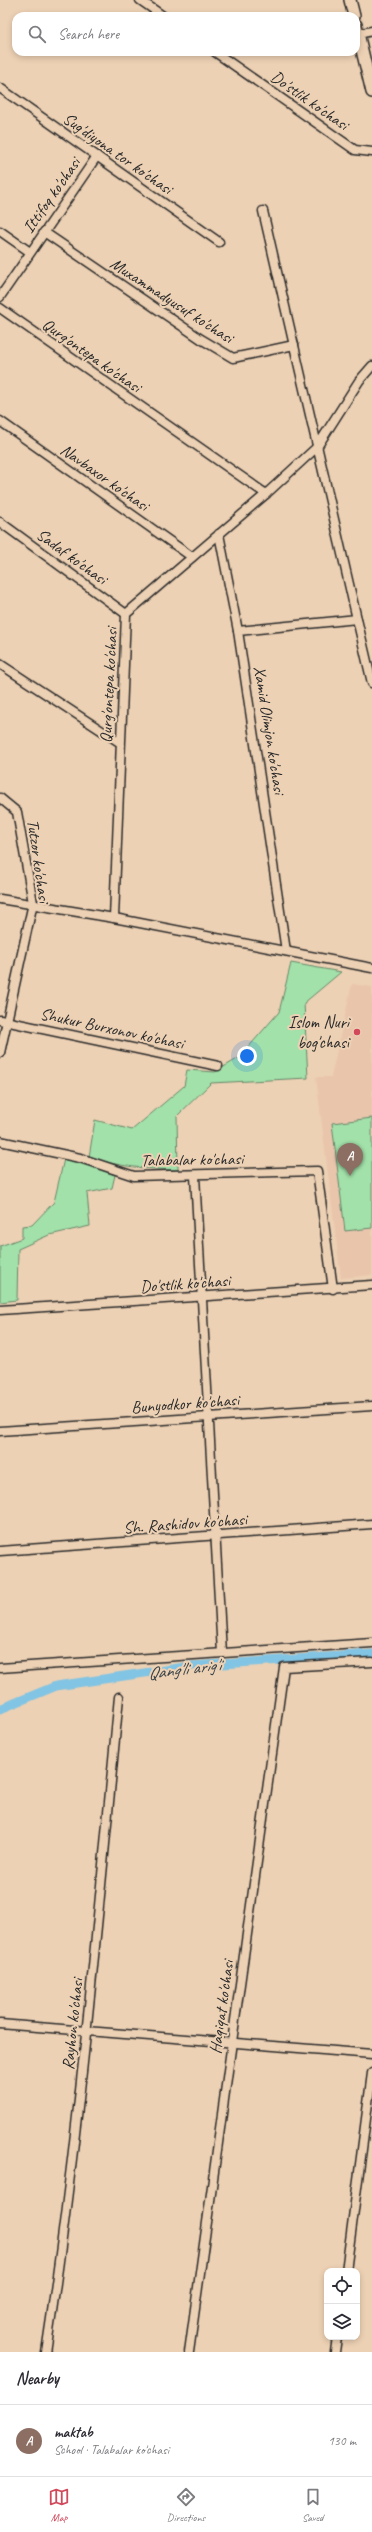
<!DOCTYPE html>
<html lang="en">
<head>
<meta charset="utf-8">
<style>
  :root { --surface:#fff; --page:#f2f2f3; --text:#2b2b33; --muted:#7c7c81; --line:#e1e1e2; --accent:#d1495b }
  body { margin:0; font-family:Caveat,sans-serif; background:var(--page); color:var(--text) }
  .controls { position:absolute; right:12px; bottom:12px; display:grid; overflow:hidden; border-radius:8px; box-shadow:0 2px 6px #0003 }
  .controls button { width:36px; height:36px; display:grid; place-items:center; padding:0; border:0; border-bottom:1px solid var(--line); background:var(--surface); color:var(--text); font:20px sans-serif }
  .you { position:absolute; left:247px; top:1056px; width:14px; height:14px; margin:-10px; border:3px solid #fff; border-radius:50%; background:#1a73e8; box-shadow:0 0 0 6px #1a73e833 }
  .badge { display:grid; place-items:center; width:26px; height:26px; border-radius:50%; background:var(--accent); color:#fff; font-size:13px; font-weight:700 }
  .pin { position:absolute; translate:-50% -33px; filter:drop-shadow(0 1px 2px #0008) }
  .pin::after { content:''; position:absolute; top:21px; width:14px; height:12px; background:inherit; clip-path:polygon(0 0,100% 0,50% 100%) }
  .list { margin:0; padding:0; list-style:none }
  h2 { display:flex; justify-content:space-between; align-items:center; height:52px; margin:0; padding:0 16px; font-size:17px }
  h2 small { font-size:13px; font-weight:400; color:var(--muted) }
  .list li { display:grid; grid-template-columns:26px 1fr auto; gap:12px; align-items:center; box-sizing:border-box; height:72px; padding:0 16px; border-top:1px solid var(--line) }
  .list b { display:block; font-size:15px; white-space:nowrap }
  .list p { margin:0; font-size:13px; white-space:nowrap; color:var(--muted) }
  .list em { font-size:13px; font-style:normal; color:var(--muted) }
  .icon { flex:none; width:22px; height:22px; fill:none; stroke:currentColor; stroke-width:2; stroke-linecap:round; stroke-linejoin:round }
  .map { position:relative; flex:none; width:372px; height:2352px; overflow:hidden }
  .search { position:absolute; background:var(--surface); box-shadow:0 2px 6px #0003; left:12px; right:12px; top:12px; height:44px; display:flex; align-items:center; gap:10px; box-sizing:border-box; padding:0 14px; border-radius:12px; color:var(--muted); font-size:15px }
  .sheet { height:124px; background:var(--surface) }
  nav { display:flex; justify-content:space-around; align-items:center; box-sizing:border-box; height:56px; border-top:1px solid var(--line); background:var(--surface); font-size:11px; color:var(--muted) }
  nav a { display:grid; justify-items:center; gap:2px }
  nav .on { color:var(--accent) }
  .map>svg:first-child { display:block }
  .built { fill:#e9c5ac }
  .green { fill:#a2e1a9; stroke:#66866a }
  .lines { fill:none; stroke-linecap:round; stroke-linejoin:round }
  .canal { stroke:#82c4e3; stroke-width:9 }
  .minor-casing { stroke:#2b2b2b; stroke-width:11 }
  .secondary-casing { stroke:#2b2b2b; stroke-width:14 }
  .minor { stroke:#edd1b4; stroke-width:8 }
  .secondary { stroke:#edd1b4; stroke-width:11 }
  .poi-dot { fill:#d1495b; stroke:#edd1b4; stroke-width:1.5 }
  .labels { text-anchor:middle; stroke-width:4; stroke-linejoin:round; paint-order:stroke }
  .street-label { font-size:17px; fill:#2b2b2b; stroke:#edd1b4 }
  .poi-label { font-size:17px; fill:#2b2b2b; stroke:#edd1b4; text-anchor:end }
  .water-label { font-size:18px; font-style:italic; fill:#384247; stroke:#edd1b4 }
</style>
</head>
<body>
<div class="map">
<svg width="372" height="2352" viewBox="0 0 372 2352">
  <rect width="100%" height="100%" fill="#edd1b4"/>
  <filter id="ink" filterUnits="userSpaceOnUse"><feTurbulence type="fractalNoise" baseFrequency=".025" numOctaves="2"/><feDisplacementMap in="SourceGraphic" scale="8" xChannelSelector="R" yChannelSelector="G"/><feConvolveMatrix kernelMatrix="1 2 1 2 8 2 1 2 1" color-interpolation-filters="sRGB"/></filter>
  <g filter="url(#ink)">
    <path class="built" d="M352,984L372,987V1275L341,1278L316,1077H331Z"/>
    <g class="green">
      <path d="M291,963L341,972L304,1003L308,1078L211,1083L177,1116L178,1170C147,1169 119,1167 89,1157L95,1120L132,1130L184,1086L187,1070L215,1072L239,1058L279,1012Z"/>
      <path d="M372,1118V1228L345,1231L332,1123Z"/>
      <path d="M64,1159L78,1161L115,1175L112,1188L87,1193L90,1226L49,1235L18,1249L17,1300L0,1302V1246L22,1238V1226L32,1225L54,1202Z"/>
    </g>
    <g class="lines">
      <path class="canal" d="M0,1709L56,1686L192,1666L372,1654"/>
      <g class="minor-casing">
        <g id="minor">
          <path d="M140,0L163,16"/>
          <path d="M358,34L372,31"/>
          <path d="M215,52L355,150L372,152"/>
          <path d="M0,88L219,242"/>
          <path d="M263,211L357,619L238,631L286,951"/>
          <path d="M0,231L30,252"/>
          <path d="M44,232L201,339L233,358L294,345"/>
          <path d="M0,297L97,156"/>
          <path d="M0,308L266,494L317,447L359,381L372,366"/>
          <path d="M0,421L192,557"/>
          <path d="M0,522L126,614"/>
          <path d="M219,534L238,631"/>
          <path d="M357,619L372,683"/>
          <path d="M0,664L119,742"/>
          <path d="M0,798L17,812L33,903L0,1053"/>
          <path d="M0,899L114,918L372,968"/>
          <path d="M114,918L126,614L266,494"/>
          <path d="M0,1020L218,1066"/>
          <path d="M0,1141L80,1158L134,1176L317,1171L333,1289"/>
          <path d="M195,1176L222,1653"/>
          <path d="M0,1310L372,1285"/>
          <path d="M0,1431L372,1406"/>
          <path d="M0,1551L372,1524"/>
          <path d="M0,1668L372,1643"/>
          <path d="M0,2024L372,2054"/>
          <path d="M346,2271L372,2073"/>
          <path d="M46,2352C79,2135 98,1916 119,1697"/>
          <path d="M189,2352L284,1667L372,1662"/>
          <path d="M335,2352L337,2337"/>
        </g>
      </g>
      <g class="secondary-casing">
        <g id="secondary">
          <path d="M350,0L354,16"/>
          <path d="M356,25L372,92"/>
        </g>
      </g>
      <use href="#minor" class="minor"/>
      <use href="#secondary" class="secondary"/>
    </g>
  </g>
  <circle class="poi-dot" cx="357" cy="1032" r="4"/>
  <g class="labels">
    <g class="street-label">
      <text transform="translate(310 100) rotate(35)" y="6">Do'stlik ko'chasi</text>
      <text transform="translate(118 153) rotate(35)" y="6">Sug'diyona tor ko'chasi</text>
      <text transform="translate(51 195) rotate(-55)" y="6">Ittifoq ko'chasi</text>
      <text transform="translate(172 300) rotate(33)" y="6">Muxammadyusuf ko'chasi</text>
      <text transform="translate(92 355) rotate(35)" y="6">Qurg'ontepa ko'chasi</text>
      <text transform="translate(105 477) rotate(35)" y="6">Navbaxor ko'chasi</text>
      <text transform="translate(72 556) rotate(36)" y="6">Sadaf ko'chasi</text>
      <text transform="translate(108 685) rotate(-87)" y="6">Qurg'ontepa ko'chasi</text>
      <text transform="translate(270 730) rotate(81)" y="6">Xamid Olimjon ko'chasi</text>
      <text transform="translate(39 861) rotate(82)" y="6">Tutzor ko'chasi</text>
      <text transform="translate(112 1028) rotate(12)" y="6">Shukur Burxonov ko'chasi</text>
      <text transform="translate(192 1159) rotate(-1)" y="6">Talabalar ko'chasi</text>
      <text transform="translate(185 1283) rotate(-4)" y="6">Do'stlik ko'chasi</text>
      <text transform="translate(185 1403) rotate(-4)" y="6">Bunyodkor ko'chasi</text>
      <text transform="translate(185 1523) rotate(-4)" y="6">Sh. Rashidov ko'chasi</text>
      <text transform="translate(221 2007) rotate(-82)" y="6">Haqiqat ko'chasi</text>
      <text transform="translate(72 2024) rotate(-84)" y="6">Rayhon ko'chasi</text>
    </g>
    <g class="poi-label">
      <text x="349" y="1028">Islom Nuri<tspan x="349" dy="20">bog'chasi</tspan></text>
    </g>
    <g class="water-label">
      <text transform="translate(184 1669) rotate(-7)" y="6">Qang'li arig'i</text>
    </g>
  </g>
</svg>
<div class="controls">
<button><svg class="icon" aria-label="locate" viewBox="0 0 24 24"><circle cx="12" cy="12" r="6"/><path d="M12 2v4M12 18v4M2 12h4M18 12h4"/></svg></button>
<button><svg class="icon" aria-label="layers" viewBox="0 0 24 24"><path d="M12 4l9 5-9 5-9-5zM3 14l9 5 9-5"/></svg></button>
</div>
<div class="you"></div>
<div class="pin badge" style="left:350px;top:1176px;background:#8d6e63">A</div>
<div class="search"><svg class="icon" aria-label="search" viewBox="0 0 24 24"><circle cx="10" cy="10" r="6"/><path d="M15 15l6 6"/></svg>Search here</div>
</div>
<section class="sheet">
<h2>Nearby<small></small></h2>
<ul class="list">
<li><span class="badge" style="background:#8d6e63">A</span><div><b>maktab</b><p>School · Talabalar ko'chasi</p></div><em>130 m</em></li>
</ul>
</section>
<nav>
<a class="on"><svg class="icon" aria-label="map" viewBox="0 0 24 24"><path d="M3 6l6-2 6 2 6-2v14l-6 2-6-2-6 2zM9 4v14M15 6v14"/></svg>Map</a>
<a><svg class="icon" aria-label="directions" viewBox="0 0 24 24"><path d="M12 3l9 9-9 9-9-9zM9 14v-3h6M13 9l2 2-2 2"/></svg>Directions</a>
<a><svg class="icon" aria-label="saved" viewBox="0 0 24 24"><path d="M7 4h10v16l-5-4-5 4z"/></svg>Saved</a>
</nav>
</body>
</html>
